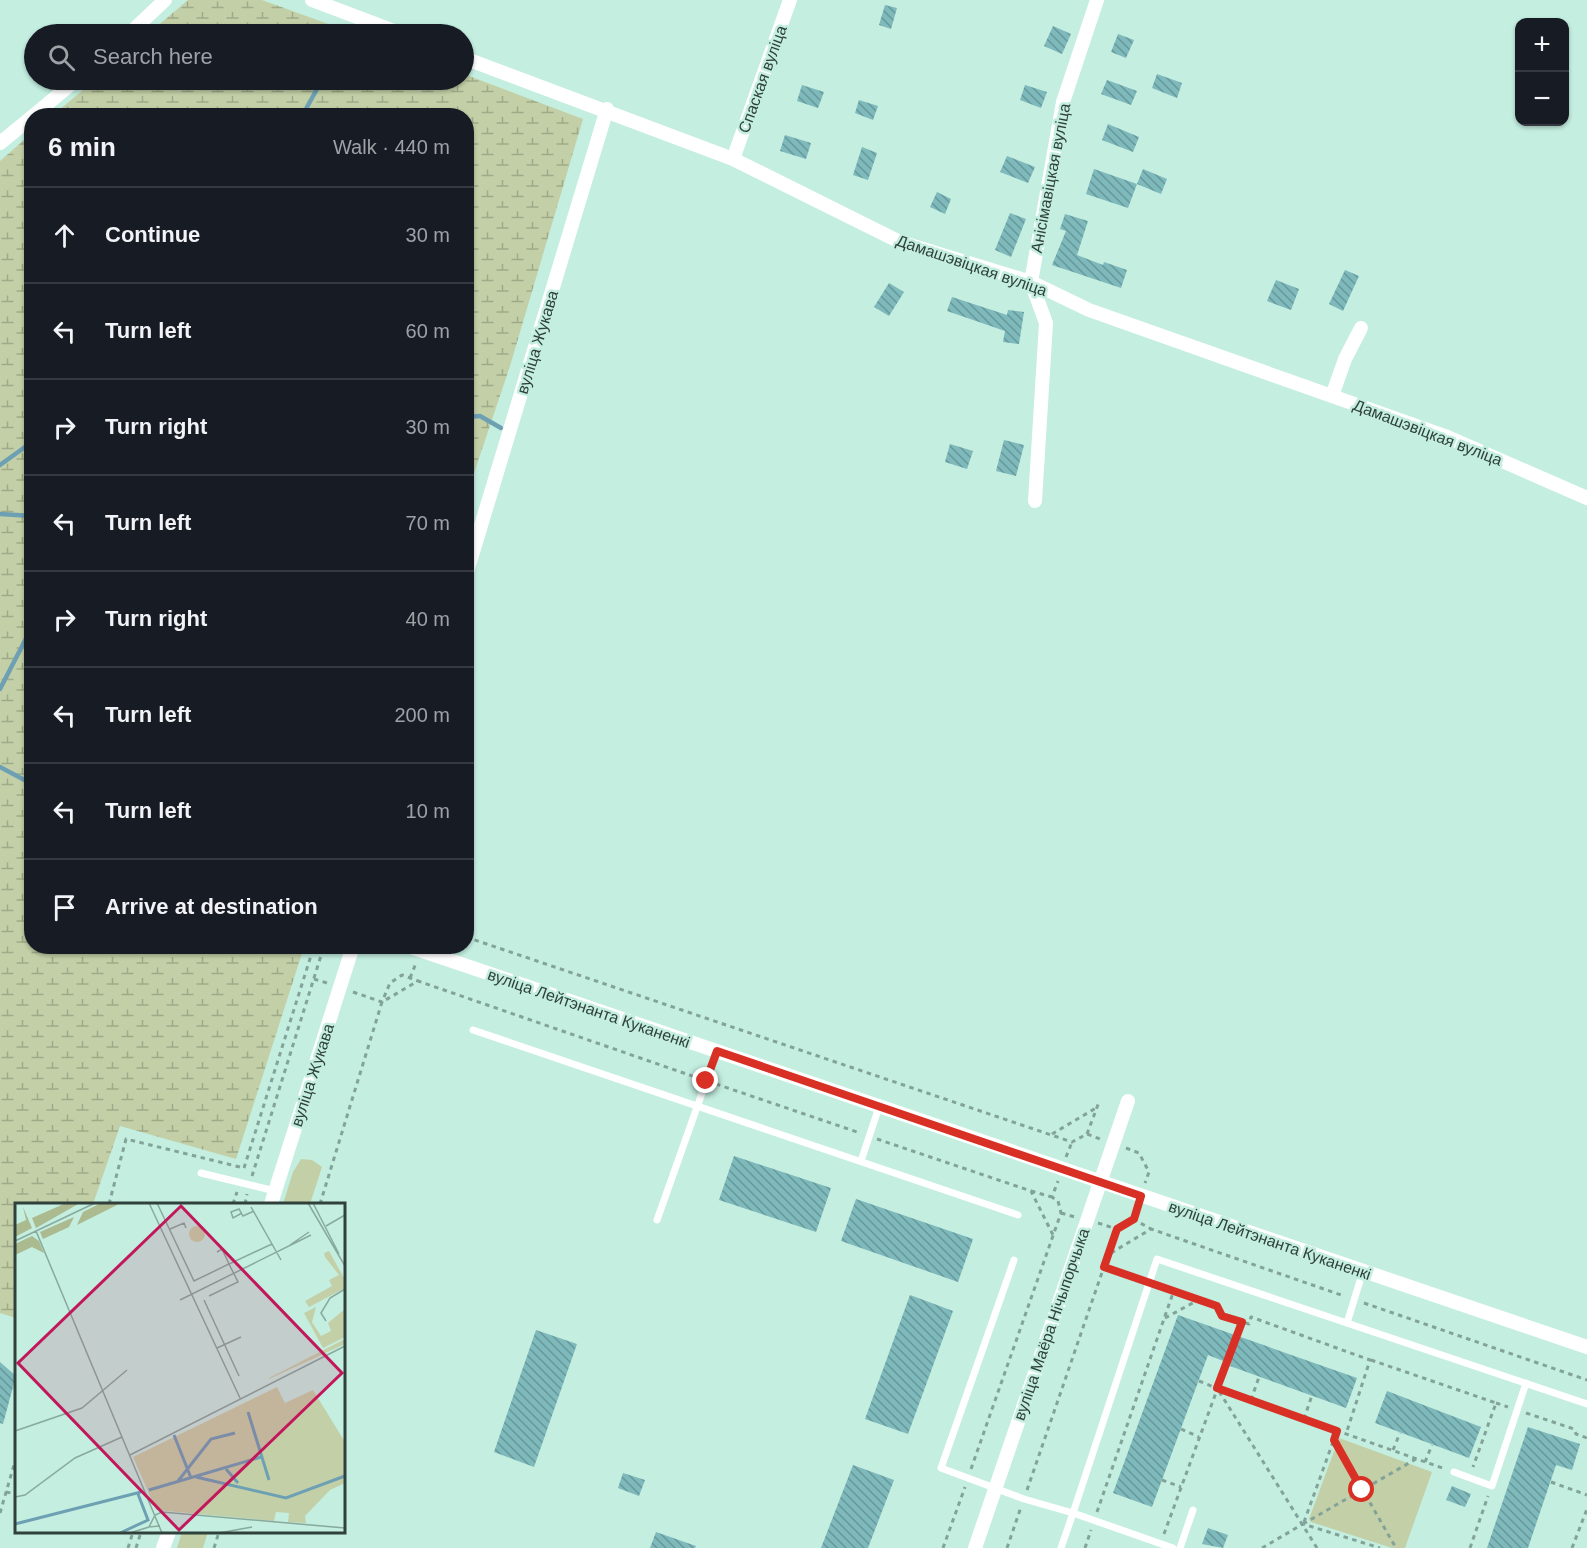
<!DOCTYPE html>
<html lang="en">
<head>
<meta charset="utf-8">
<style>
  :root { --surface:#171b24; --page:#242831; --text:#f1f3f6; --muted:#9ea1a6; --line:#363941 }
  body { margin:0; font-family:Arial,sans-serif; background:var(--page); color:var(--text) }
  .controls { position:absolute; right:18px; top:18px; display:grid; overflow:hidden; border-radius:12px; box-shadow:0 2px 4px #0004 }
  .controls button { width:54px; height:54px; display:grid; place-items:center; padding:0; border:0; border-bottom:2px solid var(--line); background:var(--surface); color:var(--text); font:30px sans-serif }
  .stop { position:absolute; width:18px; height:18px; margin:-14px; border:4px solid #d93025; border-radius:50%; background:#fff }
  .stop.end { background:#d93025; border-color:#fff; box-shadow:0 2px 6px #0008 }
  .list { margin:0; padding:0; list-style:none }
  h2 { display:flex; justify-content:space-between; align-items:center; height:78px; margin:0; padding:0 24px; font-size:26px }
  h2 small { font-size:20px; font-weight:400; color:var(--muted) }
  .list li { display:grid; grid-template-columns:39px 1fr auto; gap:18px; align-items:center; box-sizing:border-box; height:96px; padding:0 24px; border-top:2px solid var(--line) }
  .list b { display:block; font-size:22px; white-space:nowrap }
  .list em { font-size:20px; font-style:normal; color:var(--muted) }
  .icon { flex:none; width:33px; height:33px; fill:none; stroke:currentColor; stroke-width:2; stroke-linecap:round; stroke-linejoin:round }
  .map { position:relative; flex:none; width:1587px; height:1548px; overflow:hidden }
  .search { position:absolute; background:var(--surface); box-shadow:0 2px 4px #0004; left:24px; top:24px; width:450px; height:66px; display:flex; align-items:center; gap:15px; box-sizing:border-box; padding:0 21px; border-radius:33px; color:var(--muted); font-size:22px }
  .panel { position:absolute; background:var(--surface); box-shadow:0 2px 4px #0004; left:24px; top:108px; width:450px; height:846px; border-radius:24px }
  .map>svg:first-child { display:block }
  .green { fill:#c3d0a7 }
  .wetland { fill:url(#wetland-marsh) }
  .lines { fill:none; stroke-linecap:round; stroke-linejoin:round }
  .stream { stroke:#6ea0b4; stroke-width:4.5 }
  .building { fill:url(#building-back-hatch) }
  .path { stroke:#83a399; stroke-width:3; stroke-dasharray:4.5 4.5; stroke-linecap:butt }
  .service { stroke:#fff; stroke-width:7 }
  .minor { stroke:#fff; stroke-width:14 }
  .route { stroke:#d93025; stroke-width:8 }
  .labels { text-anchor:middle; stroke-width:5; stroke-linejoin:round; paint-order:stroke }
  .street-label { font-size:16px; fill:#30413c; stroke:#c3eee0 }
  .inset-river { fill:none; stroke:#6ea0b4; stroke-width:3 }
  .inset-road { fill:none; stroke:#88a99e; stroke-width:1.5 }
  .view { fill:#c2185b; fill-opacity:0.15; stroke:#c2185b; stroke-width:3 }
  .inset-edge { fill:none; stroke:#30413c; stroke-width:3 }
</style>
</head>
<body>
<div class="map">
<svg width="1587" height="1548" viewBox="0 0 1587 1548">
  <defs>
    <pattern id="wetland-marsh" width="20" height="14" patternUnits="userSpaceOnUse" patternTransform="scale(1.5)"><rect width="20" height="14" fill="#c3d0a7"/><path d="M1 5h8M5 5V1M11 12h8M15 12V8" fill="none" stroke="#9faa89"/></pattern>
    <pattern id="building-back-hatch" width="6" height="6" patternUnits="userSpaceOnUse" patternTransform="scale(1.5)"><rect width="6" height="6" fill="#7eb9bc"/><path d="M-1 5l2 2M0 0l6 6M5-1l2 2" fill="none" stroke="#68989a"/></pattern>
  </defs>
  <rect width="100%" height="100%" fill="#c3eee0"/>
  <g class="green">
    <path d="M301,1159L312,1160L322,1167L310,1204H283L293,1172Z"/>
    <path d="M1339,1438L1432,1472L1405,1548H1392L1311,1522L1309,1519Z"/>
    <path d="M182,1532H208L203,1548H177Z"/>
  </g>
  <g class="wetland">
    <path d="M188,0H262L356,34H148Z"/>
    <path d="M464,74L583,119L510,366L467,494L466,116L53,115L95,80H464Z"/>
    <path d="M31,134L32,946L304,947L236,1159L120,1126L93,1204H16V1318L0,1313V161Z"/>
  </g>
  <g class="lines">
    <g class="stream">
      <path d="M302,116L322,80"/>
      <path d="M466,417L480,416L501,428"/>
      <path d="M0,465L32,442"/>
      <path d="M0,514L32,516"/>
      <path d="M0,689L32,627"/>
      <path d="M0,767L32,784"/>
    </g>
  </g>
  <g class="building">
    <path d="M885,5L897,8L891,29L879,25Z"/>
    <path d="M1053,26L1071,34L1062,54L1044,46Z"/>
    <path d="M1118,34L1134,40L1126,58L1111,52Z"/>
    <path d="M1157,74L1182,83L1177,98L1152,88Z"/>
    <path d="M1107,80L1137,91L1131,105L1101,94Z"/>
    <path d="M802,85L824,92L818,108L797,101Z"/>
    <path d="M1025,85L1047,92L1041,108L1020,100Z"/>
    <path d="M859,100L878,106L873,120L855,113Z"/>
    <path d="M1108,124L1139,137L1133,152L1102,140Z"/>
    <path d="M785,135L811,143L806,159L780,151Z"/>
    <path d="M862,147L877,153L868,180L853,175Z"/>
    <path d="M1007,156L1035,167L1028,183L1000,172Z"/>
    <path d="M1094,169L1137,184L1128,208L1086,194Z"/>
    <path d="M1143,169L1167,179L1161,194L1137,184Z"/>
    <path d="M937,192L951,199L945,214L930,207Z"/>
    <path d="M1010,213L1026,219L1011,257L995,250Z"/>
    <path d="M1065,214L1088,221L1077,255L1103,265L1104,262L1127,270L1121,288L1052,265L1066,231L1060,229Z"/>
    <path d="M1345,270L1359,276L1343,311L1329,304Z"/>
    <path d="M1276,280L1299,289L1291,310L1267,301Z"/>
    <path d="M889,283L904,292L889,316L874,307Z"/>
    <path d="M952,297L1007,315L1008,310L1024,312L1019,344L1003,342L1005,331L947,311Z"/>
    <path d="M1004,440L1024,445L1016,476L996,471Z"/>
    <path d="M950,444L973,451L967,469L945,462Z"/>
    <path d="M734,1156L831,1188L816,1232L719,1200Z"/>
    <path d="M856,1199L973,1239L958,1282L841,1241Z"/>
    <path d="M910,1295L953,1311L908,1434L865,1419Z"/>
    <path d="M1178,1315L1357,1378L1346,1408L1230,1366L1231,1364L1208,1355L1152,1507L1113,1493Z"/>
    <path d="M536,1330L577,1344L534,1467L494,1452Z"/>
    <path d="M0,1362L16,1376L3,1424L0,1423Z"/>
    <path d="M1387,1391L1481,1427L1469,1458L1375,1423Z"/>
    <path d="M1528,1427L1580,1444L1572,1470L1556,1465L1528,1548H1487Z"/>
    <path d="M853,1465L894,1480L868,1548H821Z"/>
    <path d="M623,1473L645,1480L639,1496L618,1488Z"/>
    <path d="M1452,1486L1471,1494L1465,1507L1446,1500Z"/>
    <path d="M1208,1528L1228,1535L1223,1548L1202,1544Z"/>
    <path d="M656,1532L696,1546L695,1548H650Z"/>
  </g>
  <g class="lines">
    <g class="path">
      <path d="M466,937L1072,1142L1087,1134L1100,1139"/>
      <path d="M410,978L416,963"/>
      <path d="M314,979L327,983"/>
      <path d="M353,992L382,1002L390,983L402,975L418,981"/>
      <path d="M716,1084L860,1133"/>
      <path d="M1052,1134L1096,1108"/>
      <path d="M1087,1134L1099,1102"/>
      <path d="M877,1139L1031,1191L1053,1235"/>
      <path d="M1126,1148L1139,1153L1149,1172L1145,1183"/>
      <path d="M1066,1157L1072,1142"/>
      <path d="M244,1168L314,946"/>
      <path d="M252,1176L324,946"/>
      <path d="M1031,1191L1052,1197"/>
      <path d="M109,1204L126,1139L244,1168"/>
      <path d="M233,1204L237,1192"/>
      <path d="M245,1204L247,1194"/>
      <path d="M320,1204L382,1002L418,981L698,1078"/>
      <path d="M1061,1213L1075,1217"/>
      <path d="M1133,1219L1151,1229"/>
      <path d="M1098,1223L1117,1229"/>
      <path d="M1111,1253L1151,1229L1344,1296"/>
      <path d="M1105,1267L1141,1279"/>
      <path d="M1174,1290L1217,1306L1222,1316L1249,1324L1251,1317L1370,1360L1346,1434"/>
      <path d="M1364,1303L1587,1380"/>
      <path d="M1165,1318L1200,1299"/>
      <path d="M1371,1360L1496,1403L1473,1467"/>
      <path d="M1199,1381L1216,1388"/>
      <path d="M1251,1400L1259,1377"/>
      <path d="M1496,1403L1508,1407"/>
      <path d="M1526,1413L1574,1429L1576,1434L1587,1438"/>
      <path d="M1304,1419L1312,1395"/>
      <path d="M1181,1429L1199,1437"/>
      <path d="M1334,1440L1396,1548"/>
      <path d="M1393,1450L1400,1433"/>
      <path d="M1425,1462L1432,1445"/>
      <path d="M971,1469L1061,1213L1058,1201L1052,1197L1058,1181"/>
      <path d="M1162,1480L1181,1487"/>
      <path d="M1551,1482L1587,1495"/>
      <path d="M1027,1490L1117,1229L1133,1219L1137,1206"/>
      <path d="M6,1492L16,1494"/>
      <path d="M1097,1512L1174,1290L1159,1285"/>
      <path d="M0,1513L16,1458"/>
      <path d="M1304,1522L1337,1431"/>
      <path d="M1303,1524L1416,1459"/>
      <path d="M1164,1534L1242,1322"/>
      <path d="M128,1548L133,1532"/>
      <path d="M136,1548L141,1532"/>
      <path d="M214,1548L219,1532"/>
      <path d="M943,1548L965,1487"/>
      <path d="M1007,1548L1021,1507"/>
      <path d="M1085,1548L1091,1530"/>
      <path d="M1262,1548L1303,1524L1380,1548"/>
      <path d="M1317,1548L1217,1388L1445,1469"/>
      <path d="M1470,1548L1488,1496"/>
      <path d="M1572,1548L1587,1509"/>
    </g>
    <g class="service">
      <path d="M473,1030L1018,1215"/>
      <path d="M861,1161L879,1107"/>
      <path d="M201,1173L275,1191"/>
      <path d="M657,1220L717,1051"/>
      <path d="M1014,1260L941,1468L1024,1499L1073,1513L1061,1548"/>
      <path d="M1347,1323L1363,1271"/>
      <path d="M1454,1472L1492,1486L1526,1383"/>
      <path d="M1173,1548L1073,1513L1157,1259L1587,1404"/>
      <path d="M1180,1548L1193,1510"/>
    </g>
    <g class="minor">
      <path d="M312,0L402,34"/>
      <path d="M129,34L165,0"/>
      <path d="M464,58L733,159L900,242L1031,282L1089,310L1445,436L1587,498"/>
      <path d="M33,116L76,80"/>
      <path d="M0,143L32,117"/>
      <path d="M733,159L790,0"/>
      <path d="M1332,396L1345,359L1361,328"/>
      <path d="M1035,501L1046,323L1031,282L1063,102L1097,0"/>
      <path d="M466,575L607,109"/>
      <path d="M408,946L1587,1347"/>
      <path d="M271,1204L353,946"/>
      <path d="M163,1548L169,1532"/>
      <path d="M975,1548L1128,1101"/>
    </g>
  </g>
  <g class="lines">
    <path class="route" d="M706,1081L717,1051L1141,1196L1134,1219L1117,1229L1104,1267L1217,1306L1222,1316L1242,1322L1217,1388L1337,1431L1334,1440L1362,1490"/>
  </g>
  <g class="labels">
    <g class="street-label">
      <text transform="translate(762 79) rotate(-70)" y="6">Спаская вуліца</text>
      <text transform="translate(1050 178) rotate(-79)" y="6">Анісімавіцкая вуліца</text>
      <text transform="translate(972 265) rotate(19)" y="6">Дамашэвіцкая вуліца</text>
      <text transform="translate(537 342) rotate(-73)" y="6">вуліца Жукава</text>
      <text transform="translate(1428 432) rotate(21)" y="6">Дамашэвіцкая вуліца</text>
      <text transform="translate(589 1008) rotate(19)" y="6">вуліца Лейтэнанта Куканенкі</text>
      <text transform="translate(312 1075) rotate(-72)" y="6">вуліца Жукава</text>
      <text transform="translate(1270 1240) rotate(19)" y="6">вуліца Лейтэнанта Куканенкі</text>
      <text transform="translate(1051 1324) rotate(-71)" y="6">вуліца Маёра Нічыпорчыка</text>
    </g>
  </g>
  <g transform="translate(15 1203)">
    <rect width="330" height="330" fill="#c3eee0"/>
    <path d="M174 31a8 8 0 1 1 16 0a8 8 0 1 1-16 0ZM314,48L330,77V85L294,104L290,98L317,83L314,77L324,72L310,54L309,50ZM301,104L297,119L306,133L316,128L313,120L330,106V134L308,145L289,110ZM330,136V141L254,176V175Z" fill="#c3d0a7"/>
    <path d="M51,0H65L21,25L17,15ZM86,0H106L62,22L68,9ZM8,4L17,25L0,34V22L11,17ZM59,14L54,24L28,36L25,29ZM17,33L24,38L29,50L17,44L0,52V41Z" fill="#abba8f"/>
    <path d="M262,184L270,200L298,187L330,239V280L315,287L290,313L291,320L273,319L274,310L261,309L259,318L141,307L118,254Z" fill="#c3d0a7"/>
    <path class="inset-river" d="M233,209L254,277M159,232L176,275M211,266L223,280M181,274L271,295L330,273M163,278L196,236L220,230M134,287L246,254M0,321L126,289M105,330L133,317L123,291"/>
    <path class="inset-road" d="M134,0L225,195M142,0L179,78L214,61L207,46L202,49M293,0L330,63M298,0L324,51M236,4L266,57M227,10L218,15L216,9L224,6L228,13L239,8M311,23L330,12M155,26L169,20L171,25M21,28L147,330M0,38L80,0M275,42L294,29M194,93L223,79L214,61L257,41M165,97L296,32M189,97L224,173M311,118L306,110L315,95L330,86M202,145L226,134M0,228L67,205L112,167M115,252L330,143M0,294L10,292L60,255L107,234M145,323L134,324L140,312L147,309L330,325M115,330L134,324M204,330L237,324"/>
    <path class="view" d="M166,3L327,170L164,327L3,160Z"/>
    <rect width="330" height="330" class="inset-edge"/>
  </g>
</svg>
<div class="controls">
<button>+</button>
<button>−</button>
</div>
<div class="stop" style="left:1362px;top:1490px"></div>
<div class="stop end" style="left:706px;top:1081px"></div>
<div class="search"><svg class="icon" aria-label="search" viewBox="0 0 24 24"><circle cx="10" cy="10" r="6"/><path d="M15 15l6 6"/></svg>Search here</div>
<section class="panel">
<h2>6 min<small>Walk · 440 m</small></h2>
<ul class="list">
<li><svg class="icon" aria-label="ahead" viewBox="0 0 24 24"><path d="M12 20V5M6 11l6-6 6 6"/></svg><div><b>Continue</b></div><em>30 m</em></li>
<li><svg class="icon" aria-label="left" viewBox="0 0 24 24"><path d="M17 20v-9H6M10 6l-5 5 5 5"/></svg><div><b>Turn left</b></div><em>60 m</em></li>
<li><svg class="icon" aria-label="right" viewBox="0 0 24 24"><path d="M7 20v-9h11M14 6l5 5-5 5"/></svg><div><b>Turn right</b></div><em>30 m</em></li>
<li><svg class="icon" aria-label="left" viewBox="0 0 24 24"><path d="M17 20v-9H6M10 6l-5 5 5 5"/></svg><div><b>Turn left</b></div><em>70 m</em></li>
<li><svg class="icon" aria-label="right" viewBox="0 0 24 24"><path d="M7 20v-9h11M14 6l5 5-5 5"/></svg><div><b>Turn right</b></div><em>40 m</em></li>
<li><svg class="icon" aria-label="left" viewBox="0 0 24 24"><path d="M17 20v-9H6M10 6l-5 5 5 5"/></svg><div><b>Turn left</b></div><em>200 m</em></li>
<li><svg class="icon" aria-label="left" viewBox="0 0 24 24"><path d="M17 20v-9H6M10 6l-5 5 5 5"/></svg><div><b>Turn left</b></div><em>10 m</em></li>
<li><svg class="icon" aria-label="arrive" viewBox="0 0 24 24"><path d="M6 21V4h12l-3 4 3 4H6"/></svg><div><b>Arrive at destination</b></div></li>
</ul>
</section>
</div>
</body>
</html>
